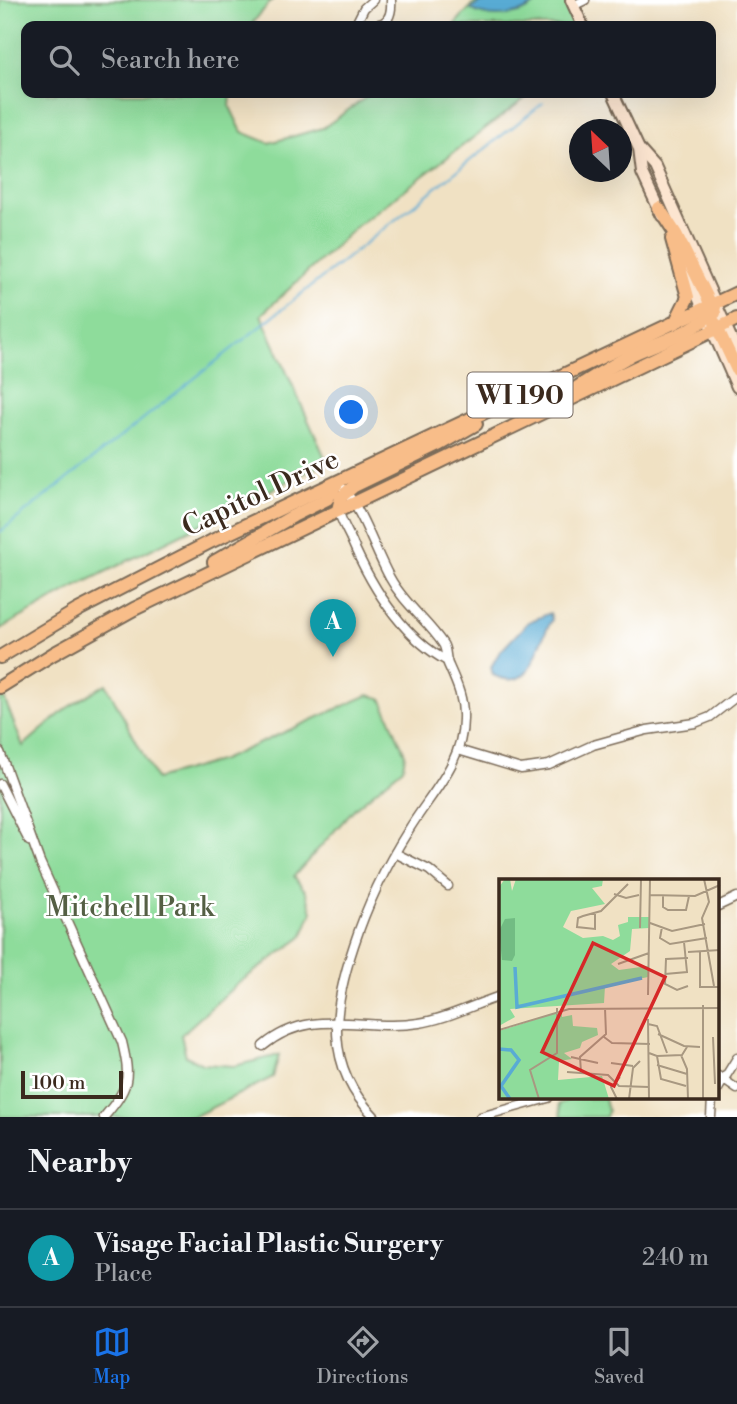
<!DOCTYPE html>
<html lang="en">
<head>
<meta charset="utf-8">
<style>
  :root { --surface:#171b24; --page:#20242c; --text:#f1f3f6; --muted:#9ea1a6; --line:#363941; --accent:#1a73e8 }
  body { margin:0; font-family:"Libre Bodoni",serif; background:var(--page); color:var(--text) }
  .compass { position:absolute; left:569px; top:119px; width:63px; height:63px; border-radius:50%; background:var(--surface); box-shadow:0 7px 28px #0002; rotate:335deg }
  .scale { position:absolute; left:21px; bottom:18px; width:102px; box-sizing:border-box; padding-left:7px; border:4px solid #3b2a1e; border-top:0; font-size:19px; line-height:24px; white-space:nowrap; color:#3b2a1e; -webkit-text-stroke:5px #fff; paint-order:stroke }
  .you { position:absolute; left:352px; top:413px; width:24px; height:24px; margin:-18px; border:5px solid #fff; border-radius:50%; background:#1a73e8; box-shadow:0 0 0 10px #1a73e833 }
  .badge { display:grid; place-items:center; width:46px; height:46px; border-radius:50%; background:var(--accent); color:#fff; font-size:23px; font-weight:700 }
  .pin { position:absolute; translate:-50% -58px; filter:drop-shadow(0 2px 4px #0008) }
  .pin::after { content:''; position:absolute; top:37px; width:24px; height:21px; background:inherit; clip-path:polygon(0 0,100% 0,50% 100%) }
  .list { margin:0; padding:0; list-style:none }
  h2 { display:flex; justify-content:space-between; align-items:center; height:91px; margin:0; padding:0 28px; font-size:30px }
  h2 small { font-size:23px; font-weight:400; color:var(--muted) }
  .list li { display:grid; grid-template-columns:46px 1fr auto; gap:21px; align-items:center; box-sizing:border-box; height:98px; padding:0 28px; border-top:2px solid var(--line) }
  .list b { display:block; font-size:26px; white-space:nowrap }
  .list p { margin:0; font-size:23px; white-space:nowrap; color:var(--muted) }
  .list em { font-size:23px; font-style:normal; color:var(--muted) }
  .icon { flex:none; width:38px; height:38px; fill:none; stroke:currentColor; stroke-width:2; stroke-linecap:round; stroke-linejoin:round }
  .map { position:relative; flex:none; width:737px; height:1117px; overflow:hidden }
  .search { position:absolute; background:var(--surface); box-shadow:0 7px 28px #0002; left:21px; right:21px; top:21px; height:77px; display:flex; align-items:center; gap:18px; box-sizing:border-box; padding:0 24px; border-radius:14px; color:var(--muted); font-size:26px }
  .sheet { height:189px; background:var(--surface) }
  nav { display:flex; justify-content:space-around; align-items:center; box-sizing:border-box; height:98px; border-top:2px solid var(--line); background:var(--surface); font-size:19px; color:var(--muted) }
  nav a { display:grid; justify-items:center; gap:4px }
  nav .on { color:var(--accent) }
  .map>svg:first-child { display:block }
  .green { fill:#8edc9b; stroke:#64835c; stroke-width:2 }
  .water { fill:#59abd4; stroke:#4a6a79; stroke-width:2 }
  .lines { fill:none; stroke-linecap:round; stroke-linejoin:round }
  .stream { stroke:#59abd4; stroke-width:2 }
  .street-casing { stroke:#7a6a58; stroke-width:11 }
  .secondary-casing { stroke:#7a6a58; stroke-width:14 }
  .primary-casing { stroke:#7a6a58; stroke-width:16 }
  .street { stroke:#fff; stroke-width:8 }
  .secondary { stroke:#fce5d0; stroke-width:10 }
  .primary { stroke:#f8bd89; stroke-width:12 }
  .labels { text-anchor:middle; stroke-width:5; stroke-linejoin:round; paint-order:stroke }
  .shield { fill:#fff; stroke:#766a62; stroke-width:2 }
  .shield-label { font-size:26px; font-weight:bold; fill:#3b2a1e }
  .street-label { font-size:28px; fill:#3b2a1e; stroke:#fff }
  .park-label { font-size:28px; fill:#545f44; stroke:#fff }
  .inset-river { fill:none; stroke:#59abd4; stroke-width:3.5 }
  .inset-road { fill:none; stroke:#a89881; stroke-width:2 }
  .view { fill:#d62828; fill-opacity:0.15; stroke:#d62828; stroke-width:3.5 }
  .inset-edge { fill:none; stroke:#3b2a1e; stroke-width:3.5 }
</style>
</head>
<body>
<div class="map">
<svg width="737" height="1117" viewBox="0 0 737 1117">
  <rect width="100%" height="100%" fill="#fff"/>
  <filter id="ink" filterUnits="userSpaceOnUse"><feTurbulence type="fractalNoise" baseFrequency=".0143" numOctaves="2"/><feDisplacementMap in="SourceGraphic" scale="14" xChannelSelector="R" yChannelSelector="G"/><feConvolveMatrix kernelMatrix="1 2 1 2 8 2 1 2 1" color-interpolation-filters="sRGB"/></filter>
  <filter id="wash" filterUnits="userSpaceOnUse"><feTurbulence type="fractalNoise" baseFrequency=".00686" numOctaves="4" result="noise"/><feDisplacementMap in="SourceGraphic" scale="28" xChannelSelector="R" yChannelSelector="G"/><feGaussianBlur stdDeviation="1.57" result="paint"/><feColorMatrix in="noise" values="0 0 0 0 0 0 0 0 0 0 0 0 0 0 0 0 0 1.4 0 .05"/><feComposite in="paint" operator="in"/></filter>
  <g filter="url(#wash)">
    <rect width="100%" height="100%" fill="#f0e1c3"/>
    <g class="green">
      <path d="M0,0H272L250,26H26V93H231L230,107L242,132L269,143L323,128L372,93H532L357,226L261,315L327,462L75,587L0,629Z"/>
      <path d="M480,0H565L576,26H453L475,2Z"/>
      <path d="M106,684L156,779L222,760L368,695L381,698L405,754L403,768L355,808L294,876L306,892L312,912L302,937L236,985L181,1035L186,1056L202,1064L234,1066L279,1055L273,1077L193,1117H0V694L2,693L23,746L67,708Z"/>
      <path d="M572,1098H605L608,1111L606,1117H561L559,1104Z"/>
    </g>
    <g class="water">
      <path d="M494,0H539C525,17 489,21 471,9L479,3Z"/>
      <path d="M550,613L552,620C535,644 535,695 493,675L491,667L499,653L528,622Z"/>
    </g>
    <g class="lines">
      <path class="stream" d="M0,532L543,103"/>
    </g>
  </g>
  <g filter="url(#ink)">
    <g class="lines">
      <g class="street-casing">
        <g id="street">
          <path d="M573,6L585,0"/>
          <path d="M357,24C378,26 393,27 391,0"/>
          <path d="M355,26L364,8L373,0"/>
          <path d="M344,489C364,514 374,549 390,578C404,604 428,621 443,644C447,650 445,657 448,664C456,682 464,698 463,719C463,764 430,794 408,831C386,866 367,905 354,945C333,1008 323,1065 375,1117"/>
          <path d="M338,507C339,517 345,527 350,537C370,584 401,636 447,661"/>
          <path d="M458,750L521,769L549,765L593,745L647,730L695,723L710,717L737,696"/>
          <path d="M0,752L40,862L122,1042C131,1080 129,1087 104,1117"/>
          <path d="M0,784L29,841"/>
          <path d="M395,853L429,870L448,886"/>
          <path d="M718,906L737,897"/>
          <path d="M263,1046C312,1005 363,1032 419,1023C447,1019 474,1004 501,996"/>
          <path d="M718,1076L737,1089"/>
          <path d="M718,1089L737,1058"/>
          <path d="M480,1117L548,1098"/>
          <path d="M711,1117L712,1098"/>
        </g>
      </g>
      <g class="secondary-casing">
        <g id="secondary">
          <path d="M571,0L583,26"/>
          <path d="M613,93L639,149L642,173L662,216"/>
          <path d="M639,149L655,167L737,351"/>
          <path d="M683,263L737,387"/>
        </g>
      </g>
      <g class="primary-casing">
        <g id="primary">
          <path d="M659,208L676,234L715,313"/>
          <path d="M672,239L688,297L675,323"/>
          <path d="M715,323L737,370"/>
          <path d="M569,393C589,379 610,367 631,355C652,344 706,329 715,307"/>
          <path d="M338,510L341,497L354,486L441,444L476,424"/>
          <path d="M214,562L293,516L327,499L338,482"/>
          <path d="M0,657L78,610L212,541L737,293"/>
          <path d="M0,687L53,654L134,609L737,319"/>
        </g>
      </g>
      <use href="#street" class="street"/>
      <use href="#secondary" class="secondary"/>
      <use href="#primary" class="primary"/>
    </g>
  </g>
  <g class="labels">
    <rect class="shield" x="467.5" y="372.5" width="105" height="45" rx="5"/>
    <g class="shield-label">
      <text x="520" y="404">WI 190</text>
    </g>
    <g class="street-label">
      <text transform="translate(260 492) rotate(-25)" y="10">Capitol Drive</text>
    </g>
    <g class="park-label">
      <text x="130" y="916">Mitchell Park</text>
    </g>
  </g>
  <g transform="translate(499 879)">
    <rect width="220" height="220" fill="#f0e1c3"/>
    <path d="M6,0H11L13,12L17,0H104L103,7L93,9L106,25L72,32L64,48L84,59L104,57L114,61L121,57L119,46L129,43V38H150V49L133,50L131,72L112,85L120,91L149,87V98L106,107L105,124L11,130L16,138L0,147V8ZM63,132V138L73,136L74,147L98,149L99,156L83,163L81,169L65,174L73,180L60,182L59,201L103,197L110,220H0V152Z" fill="#8edc9b"/>
    <path d="M16,39V76L13,82L3,81L0,52L6,40Z" fill="#72bc83"/>
    <path class="inset-river" d="M16,88L18,128L143,99M0,170L12,171L20,181L2,207L11,220"/>
    <path class="inset-road" d="M205,0L210,23L203,39L215,107M115,15L127,19L140,16M151,16L196,17L221,6M164,16V28L169,31H187L190,17M96,34V50L78,48L79,39L84,37L102,32L129,5M151,44L173,52L206,45M163,48L161,59L171,65L208,59M141,49L142,0M189,73L221,71M201,73V108H221M189,79L167,80L166,105L178,111L189,107M119,85L150,74M166,95L188,93L185,63M149,116L151,0M149,140L150,220M149,145L158,147L168,174M0,151L70,130L221,129M159,155L185,167L201,168M105,158L113,164L151,165M214,158L216,205M150,174L158,177L162,200L187,207M182,176L188,190L189,220M158,177L183,176L188,168M72,178L99,184M112,184L134,187M158,186L188,195M68,193L109,196L120,207L150,208M82,193L81,178L107,155L106,129M40,220L31,191L58,174V129M118,220L112,208L121,198M130,220L134,189L141,182M204,220V126"/>
    <path class="view" d="M94,64L166,98L115,207L43,173Z"/>
    <rect width="220" height="220" class="inset-edge"/>
  </g>
</svg>
<svg class="compass" viewBox="-18 -18 36 36"><path d="M0-13l5 13h-10z" fill="#e53935"/><path d="M0 13l5-13h-10z" fill="#9ea1a6"/></svg>
<div class="scale">100 m</div>
<div class="you"></div>
<div class="pin badge" style="left:333px;top:657px;background:#0f9aa8">A</div>
<div class="search"><svg class="icon" aria-label="search" viewBox="0 0 24 24"><circle cx="10" cy="10" r="6"/><path d="M15 15l6 6"/></svg>Search here</div>
</div>
<section class="sheet">
<h2>Nearby<small></small></h2>
<ul class="list">
<li><span class="badge" style="background:#0f9aa8">A</span><div><b>Visage Facial Plastic Surgery</b><p>Place</p></div><em>240 m</em></li>
</ul>
</section>
<nav>
<a class="on"><svg class="icon" aria-label="map" viewBox="0 0 24 24"><path d="M3 6l6-2 6 2 6-2v14l-6 2-6-2-6 2zM9 4v14M15 6v14"/></svg>Map</a>
<a><svg class="icon" aria-label="directions" viewBox="0 0 24 24"><path d="M12 3l9 9-9 9-9-9zM9 14v-3h6M13 9l2 2-2 2"/></svg>Directions</a>
<a><svg class="icon" aria-label="saved" viewBox="0 0 24 24"><path d="M7 4h10v16l-5-4-5 4z"/></svg>Saved</a>
</nav>
</body>
</html>
